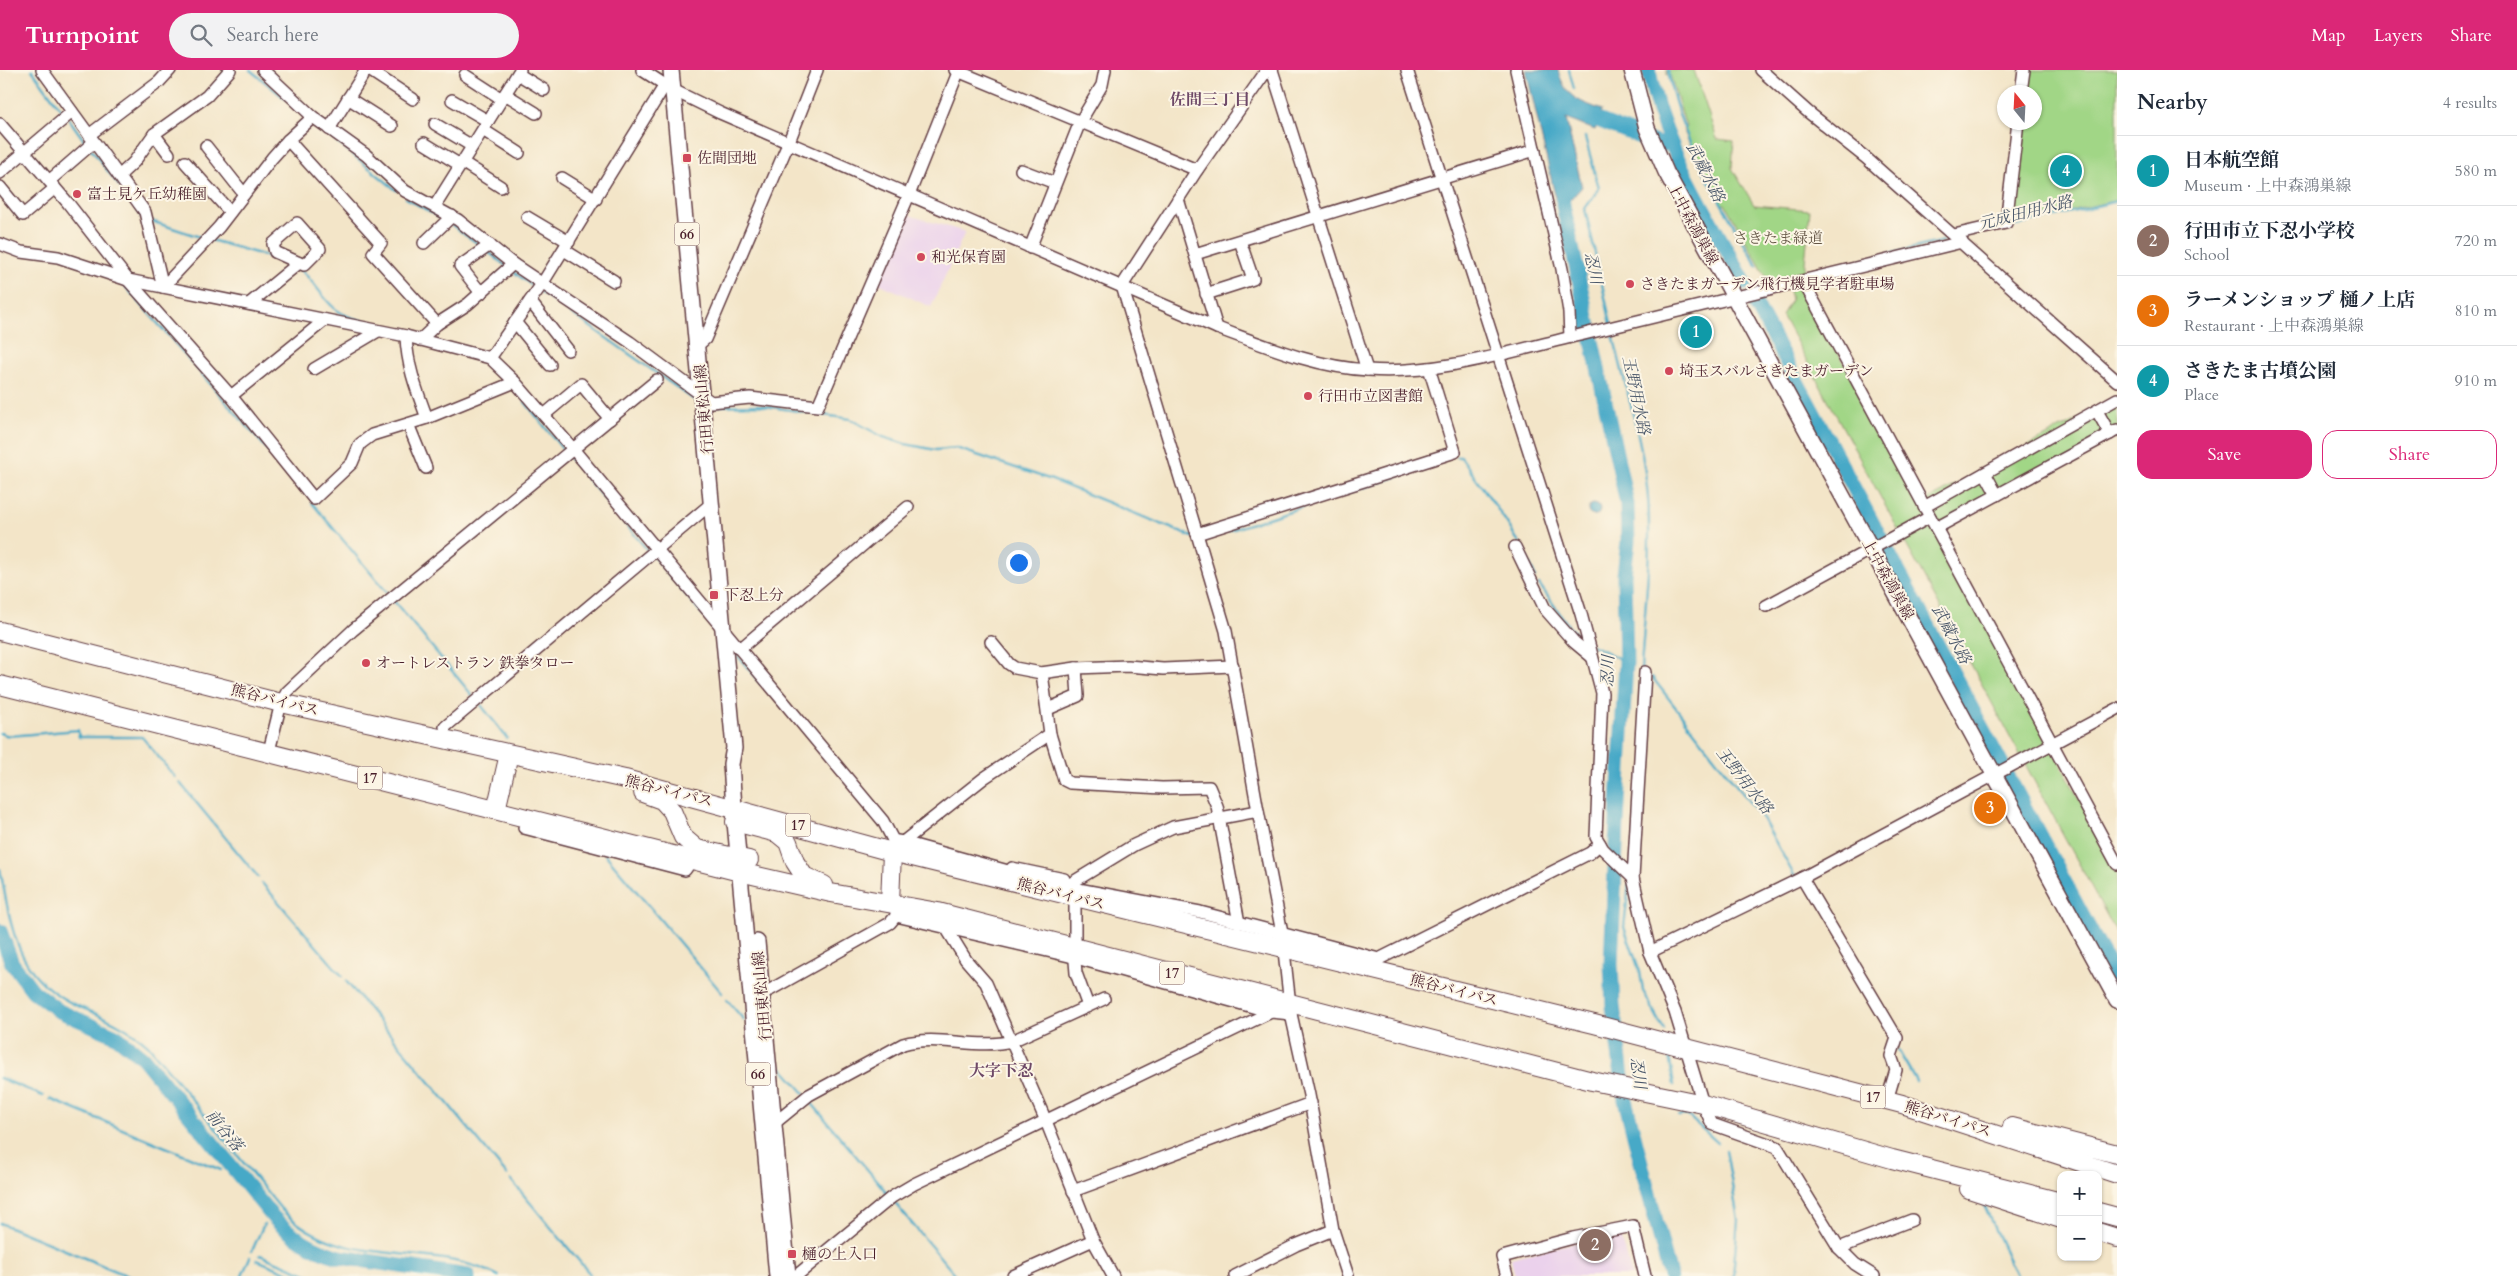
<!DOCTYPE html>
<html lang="en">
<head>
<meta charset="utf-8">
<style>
  :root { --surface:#fff; --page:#f2f2f3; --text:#1f2937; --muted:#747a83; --line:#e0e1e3; --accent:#db2777 }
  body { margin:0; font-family:Cardo,"Noto Serif JP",serif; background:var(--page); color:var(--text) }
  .controls { position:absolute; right:15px; bottom:15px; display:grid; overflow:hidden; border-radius:10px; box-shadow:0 1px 4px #0004 }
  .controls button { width:45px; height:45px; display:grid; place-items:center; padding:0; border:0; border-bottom:1px solid var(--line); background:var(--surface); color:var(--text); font:25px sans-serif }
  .compass { position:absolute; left:1997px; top:15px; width:45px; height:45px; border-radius:50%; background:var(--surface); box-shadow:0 1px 4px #0004; rotate:342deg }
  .you { position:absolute; left:1018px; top:492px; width:18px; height:18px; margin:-12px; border:4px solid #fff; border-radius:50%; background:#1a73e8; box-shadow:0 0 0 8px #1a73e833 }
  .badge { display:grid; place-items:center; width:32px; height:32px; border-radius:50%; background:var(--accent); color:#fff; font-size:16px; font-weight:700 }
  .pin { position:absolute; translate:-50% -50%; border:2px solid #fff; box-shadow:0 1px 5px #0006 }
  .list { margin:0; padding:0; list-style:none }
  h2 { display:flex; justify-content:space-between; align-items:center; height:65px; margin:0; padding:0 20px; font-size:21px }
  h2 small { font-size:16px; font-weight:400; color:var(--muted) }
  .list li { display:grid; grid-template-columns:32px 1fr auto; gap:15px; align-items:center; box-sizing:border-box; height:70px; padding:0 20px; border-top:1px solid var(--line) }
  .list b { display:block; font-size:19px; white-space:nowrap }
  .list p { margin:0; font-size:16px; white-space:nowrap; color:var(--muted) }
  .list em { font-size:16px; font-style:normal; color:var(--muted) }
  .actions { display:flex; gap:10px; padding:15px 20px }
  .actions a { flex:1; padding:11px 0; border:1px solid var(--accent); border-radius:15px; text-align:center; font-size:18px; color:var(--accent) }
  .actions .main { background:var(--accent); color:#fff }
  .icon { flex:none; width:28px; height:28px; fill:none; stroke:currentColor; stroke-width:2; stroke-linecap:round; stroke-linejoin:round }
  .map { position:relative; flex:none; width:2117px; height:1206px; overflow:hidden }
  header { display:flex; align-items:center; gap:30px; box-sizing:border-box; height:70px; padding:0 25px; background:var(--accent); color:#fff }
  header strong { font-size:24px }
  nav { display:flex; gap:28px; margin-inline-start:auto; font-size:18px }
  .search { width:350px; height:45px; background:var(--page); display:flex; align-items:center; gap:12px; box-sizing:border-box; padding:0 18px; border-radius:28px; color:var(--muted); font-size:19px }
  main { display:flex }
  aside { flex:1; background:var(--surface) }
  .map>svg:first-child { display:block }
  .built { fill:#ebd1ec }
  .green { fill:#a1d686; stroke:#767a58 }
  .water { fill:#47a9c7; stroke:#486479 }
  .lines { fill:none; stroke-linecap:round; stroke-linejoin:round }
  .stream { stroke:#47a9c7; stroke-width:2.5 }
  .river { stroke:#47a9c7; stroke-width:15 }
  .minor-casing { stroke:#633d43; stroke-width:14 }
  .major-casing { stroke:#633d43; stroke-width:18 }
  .highway-casing { stroke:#633d43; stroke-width:20 }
  .minor { stroke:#fff; stroke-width:11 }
  .major { stroke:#fff; stroke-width:15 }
  .highway { stroke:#fff; stroke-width:18 }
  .poi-dot { fill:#d1495b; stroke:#fcf5e5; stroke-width:2 }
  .labels { text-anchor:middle; stroke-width:4; stroke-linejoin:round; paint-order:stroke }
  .shield { fill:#fcf5e5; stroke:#7f5f63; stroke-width:1 }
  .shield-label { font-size:14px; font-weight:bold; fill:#4a1f2b }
  .poi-label { font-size:15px; fill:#4a1f2b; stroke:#fcf5e5; text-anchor:start }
  .street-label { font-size:15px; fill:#4a1f2b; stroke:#fcf5e5 }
  .park-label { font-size:15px; fill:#645646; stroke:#fcf5e5 }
  .neighbourhood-label { font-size:16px; font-weight:bold; fill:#6e4968; stroke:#fcf5e5 }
  .water-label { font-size:16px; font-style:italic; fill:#495669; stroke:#fcf5e5 }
</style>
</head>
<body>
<header>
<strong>Turnpoint</strong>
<div class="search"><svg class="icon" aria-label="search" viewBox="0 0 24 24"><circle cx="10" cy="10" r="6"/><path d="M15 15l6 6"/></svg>Search here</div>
<nav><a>Map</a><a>Layers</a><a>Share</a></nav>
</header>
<main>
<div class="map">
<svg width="2117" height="1206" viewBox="0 0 2117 1206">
  <rect width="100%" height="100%" fill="#fcf5e5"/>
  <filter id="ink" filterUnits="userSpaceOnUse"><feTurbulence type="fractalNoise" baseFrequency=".02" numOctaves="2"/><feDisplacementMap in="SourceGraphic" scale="10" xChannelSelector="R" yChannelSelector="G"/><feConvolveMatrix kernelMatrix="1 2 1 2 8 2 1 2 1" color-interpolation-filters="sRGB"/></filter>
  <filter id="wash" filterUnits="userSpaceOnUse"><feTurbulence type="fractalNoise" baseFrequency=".0096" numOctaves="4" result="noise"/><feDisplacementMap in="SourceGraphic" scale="20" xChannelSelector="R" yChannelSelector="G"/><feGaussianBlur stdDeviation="1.12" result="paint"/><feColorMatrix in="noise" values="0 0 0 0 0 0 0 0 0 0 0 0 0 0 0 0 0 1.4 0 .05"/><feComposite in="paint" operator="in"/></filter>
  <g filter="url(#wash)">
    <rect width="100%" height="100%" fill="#f3e5c8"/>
    <g class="built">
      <path d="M909,145L965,162L931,237L876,212Z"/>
      <path d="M1620,1162L1632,1206H1515L1511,1188Z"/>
    </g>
    <g class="green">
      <path d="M1666,0H1694L1717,69L1734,71L1732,98L1754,135L1810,140L1804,204L1792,207L1795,218L1802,216L1920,434L2117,328V362L1936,461L2117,800V864L1782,245L1791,230L1786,208L1769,212L1725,134L1722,135L1716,125L1718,123L1694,78L1692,79L1683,59L1686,57L1670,5H1667Z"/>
      <path d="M2026,0H2117V130L2010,155L2020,53L2034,52V22H2023Z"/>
    </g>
    <g class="water">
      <path d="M1526,0H1558C1566,28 1577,30 1602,40L1595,60L1566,49L1582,117L1570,130L1557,134Z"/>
      <circle cx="1594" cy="440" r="6"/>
    </g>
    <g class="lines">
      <g class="stream">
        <path d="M32,0L65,45"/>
        <path d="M250,0L286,29"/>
        <path d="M1569,0L1574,19"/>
        <path d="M1668,0C1679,71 1723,134 1757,196"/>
        <path d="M69,49L86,73"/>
        <path d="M330,66L396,120"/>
        <path d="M1585,67L1599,118L1585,139L1611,254"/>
        <path d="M91,79L120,117"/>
        <path d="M406,128L442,149"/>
        <path d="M130,131L142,147"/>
        <path d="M151,151L203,168"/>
        <path d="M449,153L481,176"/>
        <path d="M2007,158L2117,131"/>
        <path d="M211,170L280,190"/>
        <path d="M487,181L506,196"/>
        <path d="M1844,195L1943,171"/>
        <path d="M298,198C313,209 320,225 333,237C346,249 365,251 381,255"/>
        <path d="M511,200L534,217"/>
        <path d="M1809,205L1827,199"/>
        <path d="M126,217L273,386"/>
        <path d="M541,222L696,331"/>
        <path d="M1612,260C1624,313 1644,374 1648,428C1652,485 1644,544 1641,600"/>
        <path d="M525,332L564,381"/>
        <path d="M710,336L758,335L850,349L883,367L905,374L936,380L956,378L1052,410L1193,467"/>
        <path d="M569,387L649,482"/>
        <path d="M1456,387H1461C1486,424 1520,465 1535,507"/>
        <path d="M312,433L390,526"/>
        <path d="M1201,467L1206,468L1408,403"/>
        <path d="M653,486L718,562"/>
        <path d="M1539,514L1570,558L1583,570"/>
        <path d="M393,530L472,625"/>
        <path d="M1592,575L1626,592"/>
        <path d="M731,578L761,614"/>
        <path d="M1652,607L1764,751L1795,807"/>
        <path d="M481,635L507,668"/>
        <path d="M0,663L9,666L78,660L79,667H142L175,707"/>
        <path d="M180,713L258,807"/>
        <path d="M605,784L722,923"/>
        <path d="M0,799C12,859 15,908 78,936C103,947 127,956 148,975L281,1139C344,1203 426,1169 499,1206"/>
        <path d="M262,813L342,906"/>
        <path d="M1629,814L1624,857L1640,902L1643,921L1664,960"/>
        <path d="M346,911L507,1105"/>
        <path d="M727,930L744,950"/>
        <path d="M1898,980L1916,1011"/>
        <path d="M1669,986L1674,1015"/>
        <path d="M777,992L804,1023"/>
        <path d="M0,1008L43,1026"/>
        <path d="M50,1029L221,1100"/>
        <path d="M809,1030L888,1124"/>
        <path d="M1679,1046L1687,1045L1718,1073"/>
        <path d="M1726,1080L1738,1150L1733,1206"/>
        <path d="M511,1110L590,1204"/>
        <path d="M893,1131L956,1206"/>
        <path d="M1982,1131L2016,1206"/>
        <path d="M0,1153L128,1206"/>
        <path d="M252,1181L264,1154"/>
        <path d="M260,1185L311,1206"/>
        <path d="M257,1190L296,1206"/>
        <path d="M242,1206L250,1187"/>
      </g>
      <g class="river">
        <path d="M1649,0C1662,77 1709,146 1745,213"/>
        <path d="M1580,43L1661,75"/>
        <path d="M1564,111L1563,135L1627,434L1628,471L1624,505L1626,592L1617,751L1611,894L1613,936L1625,1030L1670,1206"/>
        <path d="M1756,235L2117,910"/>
        <path d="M0,861L12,893L33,921L59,941L116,966L143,988L273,1147C292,1167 313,1180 340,1187L468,1206"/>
      </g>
    </g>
  </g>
  <g filter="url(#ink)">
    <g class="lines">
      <g class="minor-casing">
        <g id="minor">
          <path d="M42,0L145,142L163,217"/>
          <path d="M263,0L313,47L366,85L405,121L458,150L513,194L630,272L711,332L750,328L818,336L909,125L959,0"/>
          <path d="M369,0L413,29"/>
          <path d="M642,0L673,20L720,43L1217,258C1266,276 1315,297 1368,300C1440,305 1511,281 1580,265C1708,235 1835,203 1962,172"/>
          <path d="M955,0L1197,100"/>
          <path d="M1267,0L1197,100L1122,216L1197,464L1455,382L1429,298"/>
          <path d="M1272,0L1367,300"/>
          <path d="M1407,0L1581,544L1602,623L1596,767L1603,779L1633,808L1650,882L1675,942L1703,1034L1712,1054L1777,1077L1839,1178L1855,1194L1874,1206"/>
          <path d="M1516,0L1562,199L1569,242L1570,267"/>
          <path d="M1761,0L1808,42L1866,88L2117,311"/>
          <path d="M518,4L544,20"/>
          <path d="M465,5L502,29"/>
          <path d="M2021,22L2024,0"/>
          <path d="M505,24L536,43"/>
          <path d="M348,28L392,56"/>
          <path d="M452,30L488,51"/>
          <path d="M313,47L288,70L381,173L373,183L437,254"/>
          <path d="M0,54L68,133L128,210L231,326L314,429L352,393L360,374L372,365L427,348L515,312"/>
          <path d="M435,54L472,76"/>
          <path d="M329,59L366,0"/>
          <path d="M483,60L519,83"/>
          <path d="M154,64L169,84"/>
          <path d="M89,65L159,12L170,0"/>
          <path d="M424,73L460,95"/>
          <path d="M206,76L244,124"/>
          <path d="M185,92L230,142"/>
          <path d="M462,92L501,117"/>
          <path d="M1021,100L1055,113"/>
          <path d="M0,103L72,42"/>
          <path d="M119,106L134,92L154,64L207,26L230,0"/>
          <path d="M562,108L596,129"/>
          <path d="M49,111L94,72"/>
          <path d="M0,117L23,145L55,118"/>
          <path d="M1178,129L1217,258"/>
          <path d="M435,136L520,0"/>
          <path d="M527,147L569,172"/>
          <path d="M297,153L320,179L304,195L275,182L273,174Z"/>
          <path d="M1954,165L2006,153L2018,52"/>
          <path d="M424,173L452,146"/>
          <path d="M0,174L21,182L58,187L128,210L406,266L490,288L515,312L574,380L883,751L893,770L892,782"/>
          <path d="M1030,178L1080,52L1102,15L1105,0"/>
          <path d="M564,180L614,211"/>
          <path d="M1195,184L1535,80"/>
          <path d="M1803,211L2117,794"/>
          <path d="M163,217L219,157L272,88L288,70"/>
          <path d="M481,223L460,196L490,175"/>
          <path d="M1206,224L1253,209L1240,171"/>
          <path d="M530,231L568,280"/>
          <path d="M249,234L299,193"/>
          <path d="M515,252L550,295"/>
          <path d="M406,266C407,296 417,321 427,348"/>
          <path d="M420,270L437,254L468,234L513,194"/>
          <path d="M698,275L705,269L788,74L817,0"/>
          <path d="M490,288L542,214L665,15"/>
          <path d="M314,299L378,261"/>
          <path d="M231,326L325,250"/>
          <path d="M2097,341L2110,364"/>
          <path d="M544,345L581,314L610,349"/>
          <path d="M408,354L426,398"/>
          <path d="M1985,403L1997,425"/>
          <path d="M1924,437L2117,329"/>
          <path d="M1936,458L2117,360"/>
          <path d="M1197,464L1226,561L1258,741L1282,863L1291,944L1309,1025L1333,1160L1348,1206"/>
          <path d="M1515,477L1545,539L1574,572L1592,587"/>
          <path d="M1766,536L1930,447"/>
          <path d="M991,572L1009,594L1015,598L1041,603L1076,598L1128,596L1163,599L1233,596"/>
          <path d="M740,579L908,437"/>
          <path d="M1048,639L1078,626L1076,598"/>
          <path d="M445,657L712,433"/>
          <path d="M1050,664L1064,710L1070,713L1162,718L1209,717L1217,736L1239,853"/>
          <path d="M269,681L281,633L287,622L353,560L657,310"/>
          <path d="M524,758L685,800L692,790"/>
          <path d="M897,771L903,772L984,708L1050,664L1042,603"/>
          <path d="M903,772L1019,804"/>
          <path d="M1012,798L1064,809"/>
          <path d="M1633,808L1645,602"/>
          <path d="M1802,808L1897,968L1891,986L1896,1000L1887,1030"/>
          <path d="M1054,814L1065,817L1134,775L1173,757L1258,741"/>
          <path d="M1078,819L1200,842L1379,889L1590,783L1600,774"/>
          <path d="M1075,833V869"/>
          <path d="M896,846L1069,886L1271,942"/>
          <path d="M945,856L966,890L986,913L1046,1051L1093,1170L1113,1206"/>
          <path d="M1650,882L1802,808L2117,639"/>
          <path d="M1075,891L1076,903L1088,936"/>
          <path d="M756,924L770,920L890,853L896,846V838"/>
          <path d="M771,1056L809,1025L903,974C939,964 976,980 1012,971L1104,929"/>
          <path d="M1073,1121L1311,1033"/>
          <path d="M1839,1178L1912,1150"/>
          <path d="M796,1206L892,1127L914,1114L1271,942L1291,944"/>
          <path d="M1013,1206L1093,1170"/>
          <path d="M1235,1206L1296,1175L1333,1160"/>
          <path d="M1507,1206L1502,1187L1573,1168L1633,1156L1645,1206"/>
        </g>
      </g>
      <g class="major-casing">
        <g id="major">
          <path d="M671,0L734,678L731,694L735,752L777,1206"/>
          <path d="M1632,0L1647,58L1666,102L2117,930"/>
          <path d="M757,872L788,1206"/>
        </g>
      </g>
      <g class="highway-casing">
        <g id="highway">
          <path d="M0,561L281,633L625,709L892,782L1594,954L1902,1034L2117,1104"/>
          <path d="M0,615L740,802L831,823L938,842L1592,1011L1703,1034L1892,1089L2061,1132"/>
          <path d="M643,723L662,730L672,741L683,767L697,779L749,790"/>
          <path d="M496,740L509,684"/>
          <path d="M735,752L777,763L788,772L795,792L804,806L824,815"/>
          <path d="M890,833L892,782"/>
          <path d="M2012,1057L2117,1084"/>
          <path d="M1969,1119L2061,1149"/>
          <path d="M2098,1142L2117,1147"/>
          <path d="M2098,1162L2117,1168"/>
        </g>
      </g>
      <use href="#minor" class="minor"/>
      <use href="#major" class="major"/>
      <use href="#highway" class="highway"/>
    </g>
  </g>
  <g class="poi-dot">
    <rect x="682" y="83" width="10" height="10" rx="2.5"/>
    <circle cx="77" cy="124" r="5"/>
    <circle cx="921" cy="187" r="5"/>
    <circle cx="1630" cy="214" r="5"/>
    <circle cx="1669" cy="301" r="5"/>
    <circle cx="1308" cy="326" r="5"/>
    <rect x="709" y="520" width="10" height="10" rx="2.5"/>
    <circle cx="366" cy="593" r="5"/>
    <rect x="787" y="1179" width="10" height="10" rx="2.5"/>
  </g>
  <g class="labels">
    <g class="shield">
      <rect x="674.5" y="152.5" width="25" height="23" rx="4"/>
      <rect x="357.5" y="696.5" width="25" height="23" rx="4"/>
      <rect x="785.5" y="743.5" width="25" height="23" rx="4"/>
      <rect x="1159.5" y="891.5" width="25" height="23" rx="4"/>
      <rect x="745.5" y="992.5" width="25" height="23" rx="4"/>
      <rect x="1860.5" y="1015.5" width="25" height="23" rx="4"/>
    </g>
    <g class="shield-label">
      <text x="687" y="169">66</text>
      <text x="370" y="713">17</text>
      <text x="798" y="760">17</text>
      <text x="1172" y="908">17</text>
      <text x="758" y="1009">66</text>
      <text x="1873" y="1032">17</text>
    </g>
    <g class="poi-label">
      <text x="697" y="93">佐間団地</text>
      <text x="87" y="129">富士見ケ丘幼稚園</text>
      <text x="931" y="192">和光保育園</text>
      <text x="1640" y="219">さきたまガーデン飛行機見学者駐車場</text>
      <text x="1679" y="306">埼玉スバルさきたまガーデン</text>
      <text x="1318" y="331">行田市立図書館</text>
      <text x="724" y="530">下忍上分</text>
      <text x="376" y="598">オートレストラン 鉄拳タロー</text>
      <text x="802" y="1189">樋の上入口</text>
    </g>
    <g class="street-label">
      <text transform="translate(1693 154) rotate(62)" y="5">上中森鴻巣線</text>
      <text transform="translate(704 339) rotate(-95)" y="5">行田東松山線</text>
      <text transform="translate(1888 509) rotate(61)" y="5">上中森鴻巣線</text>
      <text transform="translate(275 630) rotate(14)" y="5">熊谷バイパス</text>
      <text transform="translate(669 721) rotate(14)" y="5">熊谷バイパス</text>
      <text transform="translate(1061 824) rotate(14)" y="5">熊谷バイパス</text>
      <text transform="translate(1454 920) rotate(14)" y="5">熊谷バイパス</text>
      <text transform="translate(762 926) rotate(-95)" y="5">行田東松山線</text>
      <text transform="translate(1948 1049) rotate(17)" y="5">熊谷バイパス</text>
    </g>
    <g class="park-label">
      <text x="1778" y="173">さきたま緑道</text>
    </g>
    <g class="neighbourhood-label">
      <text x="1210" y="35">佐間三丁目</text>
      <text x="1001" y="1006">大字下忍</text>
    </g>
    <g class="water-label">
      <text transform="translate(1706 102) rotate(63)" y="6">武蔵水路</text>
      <text transform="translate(2025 142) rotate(-14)" y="6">元成田用水路</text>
      <text transform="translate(1594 198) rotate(78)" y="6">忍川</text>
      <text transform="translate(1637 325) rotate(78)" y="6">玉野用水路</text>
      <text transform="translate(1952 564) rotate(62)" y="6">武蔵水路</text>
      <text transform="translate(1607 601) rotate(-88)" y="6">忍川</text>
      <text transform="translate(1745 710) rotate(52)" y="6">玉野用水路</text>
      <text transform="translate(1639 1003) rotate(82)" y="6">忍川</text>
      <text transform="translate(225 1060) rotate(51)" y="6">前谷落</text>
    </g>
  </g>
</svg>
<div class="controls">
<button>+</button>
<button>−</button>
</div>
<svg class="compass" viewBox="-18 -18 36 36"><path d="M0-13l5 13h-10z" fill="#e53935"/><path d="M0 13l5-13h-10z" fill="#747a83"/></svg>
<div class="you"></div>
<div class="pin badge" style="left:1696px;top:262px;background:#0f9aa8">1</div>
<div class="pin badge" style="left:1595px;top:1175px;background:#8d6e63">2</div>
<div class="pin badge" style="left:1990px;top:738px;background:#e8710a">3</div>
<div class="pin badge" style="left:2066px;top:101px;background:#0f9aa8">4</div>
</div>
<aside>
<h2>Nearby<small>4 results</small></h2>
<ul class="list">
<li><span class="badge" style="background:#0f9aa8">1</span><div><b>日本航空館</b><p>Museum · 上中森鴻巣線</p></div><em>580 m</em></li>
<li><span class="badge" style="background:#8d6e63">2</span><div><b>行田市立下忍小学校</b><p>School</p></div><em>720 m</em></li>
<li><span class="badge" style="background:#e8710a">3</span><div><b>ラーメンショップ 樋ノ上店</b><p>Restaurant · 上中森鴻巣線</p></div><em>810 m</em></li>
<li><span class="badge" style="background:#0f9aa8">4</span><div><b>さきたま古墳公園</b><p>Place</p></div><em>910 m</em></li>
</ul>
<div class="actions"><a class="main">Save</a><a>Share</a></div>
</aside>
</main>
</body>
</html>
